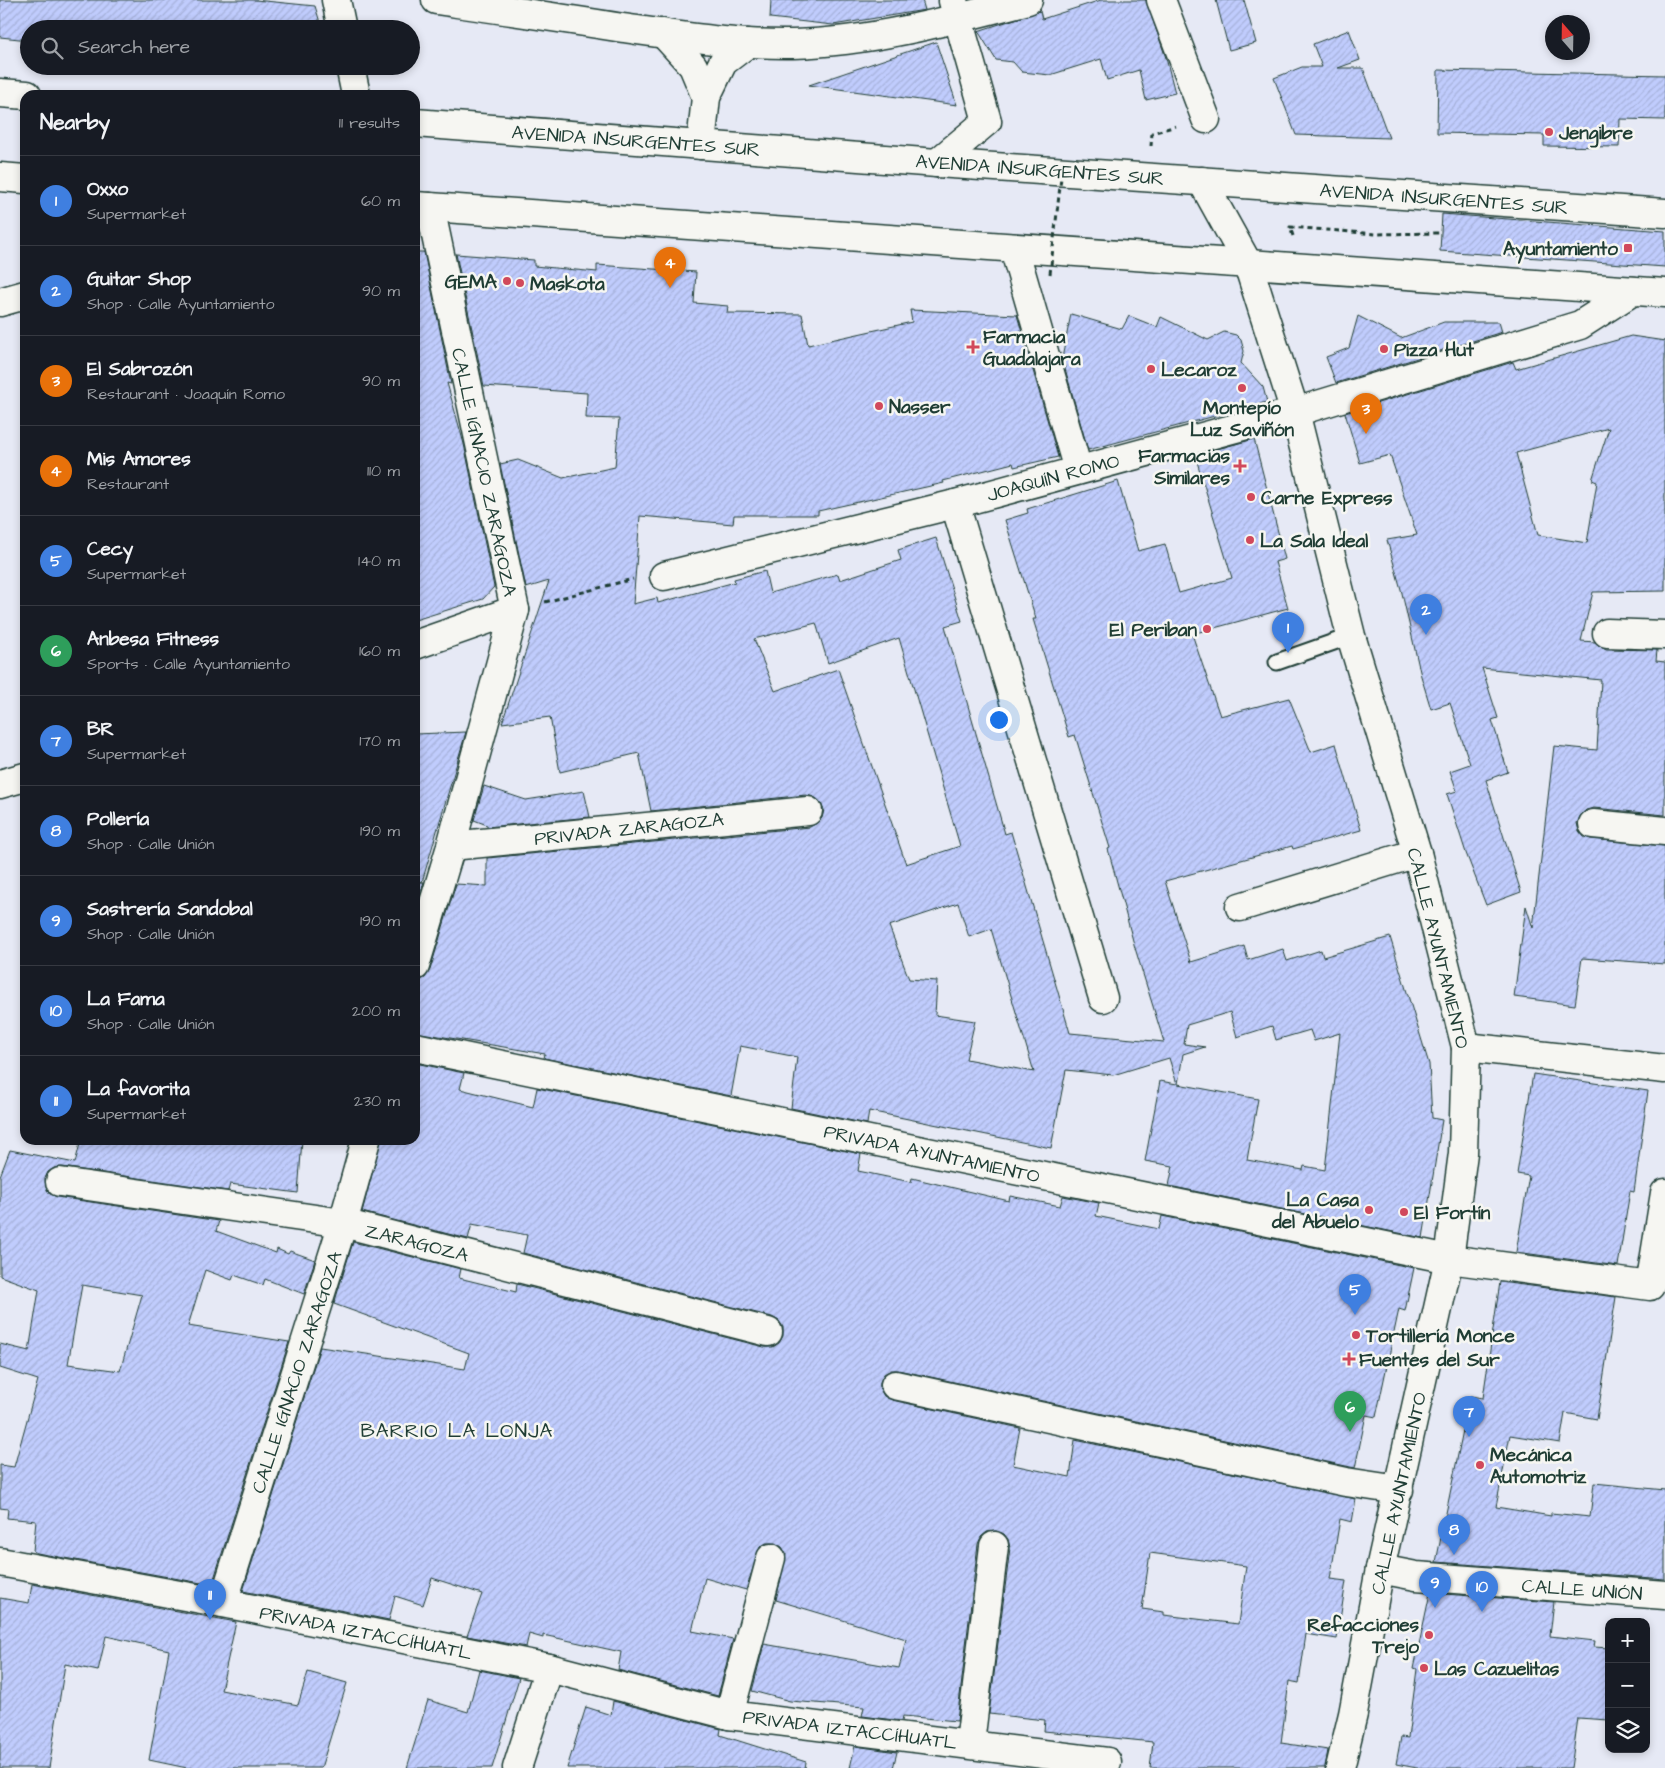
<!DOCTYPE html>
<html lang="en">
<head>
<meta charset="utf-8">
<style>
  :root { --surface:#171b24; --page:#242831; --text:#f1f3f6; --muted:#9ea1a6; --line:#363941; --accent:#d1495b }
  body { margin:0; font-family:"Architects Daughter",sans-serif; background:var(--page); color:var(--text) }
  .controls { position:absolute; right:15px; bottom:15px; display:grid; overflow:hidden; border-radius:10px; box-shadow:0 2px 8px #0003 }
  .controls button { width:45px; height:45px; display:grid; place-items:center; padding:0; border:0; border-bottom:1px solid var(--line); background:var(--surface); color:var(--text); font:25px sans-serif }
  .compass { position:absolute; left:1545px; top:15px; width:45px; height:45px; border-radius:50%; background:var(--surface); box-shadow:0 2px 8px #0003; rotate:340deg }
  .you { position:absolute; left:998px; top:719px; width:18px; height:18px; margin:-12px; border:4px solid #fff; border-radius:50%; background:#1a73e8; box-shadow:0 0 0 8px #1a73e833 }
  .badge { display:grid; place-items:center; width:32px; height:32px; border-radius:50%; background:var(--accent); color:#fff; font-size:16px; font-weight:700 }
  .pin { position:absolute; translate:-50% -41px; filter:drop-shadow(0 1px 2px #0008) }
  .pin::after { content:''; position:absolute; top:26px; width:18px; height:15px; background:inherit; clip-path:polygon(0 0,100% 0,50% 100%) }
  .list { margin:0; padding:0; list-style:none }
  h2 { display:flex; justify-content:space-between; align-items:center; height:65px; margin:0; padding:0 20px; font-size:21px }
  h2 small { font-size:16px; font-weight:400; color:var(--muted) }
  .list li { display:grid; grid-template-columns:32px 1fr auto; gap:15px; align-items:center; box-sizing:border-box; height:90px; padding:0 20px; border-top:1px solid var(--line) }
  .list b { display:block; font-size:19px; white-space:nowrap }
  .list p { margin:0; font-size:16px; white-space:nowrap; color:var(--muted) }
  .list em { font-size:16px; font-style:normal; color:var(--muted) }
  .icon { flex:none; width:28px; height:28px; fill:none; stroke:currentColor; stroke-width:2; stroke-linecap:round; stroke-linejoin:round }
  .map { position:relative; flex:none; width:1665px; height:1768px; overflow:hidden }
  .search { position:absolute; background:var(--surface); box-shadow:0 2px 8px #0003; left:20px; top:20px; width:400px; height:55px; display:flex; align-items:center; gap:12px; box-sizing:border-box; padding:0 18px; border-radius:28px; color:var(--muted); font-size:19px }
  .panel { position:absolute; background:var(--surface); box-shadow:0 2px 8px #0003; left:20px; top:90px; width:400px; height:1055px; border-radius:15px }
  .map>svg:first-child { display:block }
  .building { fill:url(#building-hatch); stroke:#1f3d34; fill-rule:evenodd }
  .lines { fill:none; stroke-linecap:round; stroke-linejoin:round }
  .service-casing { stroke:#1f3d34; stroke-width:19 }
  .minor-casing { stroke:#1f3d34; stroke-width:31 }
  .tertiary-casing { stroke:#1f3d34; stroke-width:31 }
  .secondary-casing { stroke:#1f3d34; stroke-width:31 }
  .path { stroke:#1f3d34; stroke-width:3; stroke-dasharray:5 4; stroke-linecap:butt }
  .service { stroke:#f6f6f2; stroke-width:15 }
  .minor { stroke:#f6f6f2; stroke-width:28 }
  .tertiary { stroke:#f6f6f2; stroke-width:28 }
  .secondary { stroke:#f6f6f2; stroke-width:28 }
  .path-bridge { stroke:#1f3d34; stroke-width:3; stroke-dasharray:5 4; stroke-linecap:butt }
  .poi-dot { fill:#d1495b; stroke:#f6f6f2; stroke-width:2 }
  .labels { text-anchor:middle; stroke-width:5; stroke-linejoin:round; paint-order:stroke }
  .poi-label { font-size:19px; font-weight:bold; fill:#1f3d34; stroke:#f6f6f2; text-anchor:start }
  .street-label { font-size:19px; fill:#1f3d34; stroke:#f6f6f2 }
  .neighbourhood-label { font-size:20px; letter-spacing:1px; fill:#1f3d34; stroke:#f6f6f2 }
</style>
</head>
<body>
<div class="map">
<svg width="1665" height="1768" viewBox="0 0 1665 1768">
  <defs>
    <pattern id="building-hatch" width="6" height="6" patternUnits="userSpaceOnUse" patternTransform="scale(1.25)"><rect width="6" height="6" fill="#c0ccfd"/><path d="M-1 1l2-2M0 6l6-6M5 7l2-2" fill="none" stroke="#a5b0d9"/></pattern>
  </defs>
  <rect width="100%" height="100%" fill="#e6e9f5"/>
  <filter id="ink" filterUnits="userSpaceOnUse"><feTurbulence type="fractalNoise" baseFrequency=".02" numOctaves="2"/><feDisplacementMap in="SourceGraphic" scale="10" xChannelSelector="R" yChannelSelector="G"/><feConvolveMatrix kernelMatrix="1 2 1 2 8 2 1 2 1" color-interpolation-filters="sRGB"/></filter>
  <g filter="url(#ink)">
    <g class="building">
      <path d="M0,0H255L315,6L322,29H29V40L0,37Z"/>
      <path d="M771,0H922L925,10L833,25L770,18Z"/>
      <path d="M1101,0H1146L1166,58L1175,93L1146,100L1139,70L1107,80L1101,59L1050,75L1022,72L1013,62L996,60L978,31L1040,11L1042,19Z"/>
      <path d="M1216,0H1244L1256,43L1229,50Z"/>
      <path d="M1349,30L1360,60L1338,68H1363L1389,138L1296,135L1274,78L1302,67H1322L1313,44Z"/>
      <path d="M936,42L957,105L809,85Z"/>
      <path d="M1438,70L1665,75V120L1620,119L1619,147L1544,146V135L1437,133Z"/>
      <path d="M1442,214L1665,231V267L1440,251Z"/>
      <path d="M415,252H424L451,384L447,383L464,444L494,587L483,599L415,620Z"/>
      <path d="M456,254L534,260V266L597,272V265L696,272L694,303L728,306L727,313L802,314L808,345L912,322L910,310L1017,315L1058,457L1014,467L1013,463L943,481L944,483L818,511V515H734L733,524L640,516L633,604L657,598L658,603L735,582L734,579L765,571L770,593L838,574L840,580L901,560L898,550L936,538L962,621L945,626L1005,834L1011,832L1070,1033L1164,1042L1135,948L1108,849L1110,848L1075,735L1069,737L1033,619H1036L1005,520L1028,513L1027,509L1118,481L1138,551L1165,544L1179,593L1232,578L1195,455L1254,439L1285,559L1275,562L1288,608L1192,634L1220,716L1289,698L1311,752L1336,744L1361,830L1293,849L1292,846L1165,881L1191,962L1244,946L1248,960L1283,949L1287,961L1321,950L1323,957L1390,937L1429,1064L1432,1118L1442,1120L1423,1238L1169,1186L1173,1166L1145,1161L1160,1081L1177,1084L1169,1058L1113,1075L1066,1070L1051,1148L869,1111L867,1124L791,1108L797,1057L740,1046L731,1096L544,1058L545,1054L415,1032V981L425,978L430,970L456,884L487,886V858L810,827L817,823L822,818L824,810L820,802L814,797L806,795L651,811L639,753L560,772L550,717L502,723L549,581L526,588L500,464L518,460L563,478L615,467L619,419L586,418L587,393L484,386ZM816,623L828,663L899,638L960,846L906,864L838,669L775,691L754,639ZM958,903L969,937L991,929L1034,1072L966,1059L975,1021L935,1015L937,981L909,979L889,926ZM1230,1012L1237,1037L1272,1026L1276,1040L1310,1030L1314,1041L1340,1033L1325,1170L1304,1166L1303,1170L1247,1160L1258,1099L1178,1084L1183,1054L1205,1047L1184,1044L1187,1025Z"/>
      <path d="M1071,314L1122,329L1129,316L1157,327L1161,317L1208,340L1224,332L1236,335L1241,340L1244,351L1241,363L1263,387L1267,402L1088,450L1062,358Z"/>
      <path d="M1358,316L1401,338L1444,322H1499L1502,332L1336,383L1326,357L1349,348Z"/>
      <path d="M1631,336L1665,341V591L1593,592L1581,641L1595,642L1606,649L1657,650L1656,661L1665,662V815L1594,808L1586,810L1581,815L1577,823L1579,831L1584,837L1591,839L1665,846V964L1582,958L1575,1005L1514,997L1526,906L1533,928L1554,746L1597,750L1601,680L1482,668L1498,718L1492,720L1508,772L1486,780L1521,892L1486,905L1466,853L1447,794L1457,791L1450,771L1470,764L1450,703L1431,709L1421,676L1402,593L1387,540L1417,535L1390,455L1360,463L1345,413L1513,362L1516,369ZM1609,428L1592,480L1597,482L1587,543L1538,535L1516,453Z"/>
      <path d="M466,732L422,882H424L415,912V881L422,882L415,881V734Z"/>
      <path d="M484,786L526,800L584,791L590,817L487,827V825L474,820Z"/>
      <path d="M415,1063L464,1073L460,1089L533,1107L537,1088L861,1154L858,1171L911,1182L912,1178L1009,1201L1010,1196L1060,1206L1063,1196L1099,1203L1096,1216L1159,1229L1162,1216L1414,1268L1405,1311L1399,1309L1376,1417L1366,1415L1355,1468L898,1370H891L884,1374L880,1382V1389L884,1396L892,1400L1020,1428L1013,1465L1070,1477L1075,1440L1356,1499L1352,1522L1340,1519L1330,1579L1346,1581L1337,1639L1306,1634L1299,1683L1289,1681L1281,1743L1328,1750L1325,1768H1150L1153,1742L1044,1731L1045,1720L989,1714L1010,1548L1008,1539L1004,1534L996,1531L987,1532L981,1537L978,1544L957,1721L903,1716L902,1721L862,1716L864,1707L790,1701L752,1691L764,1644L899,1668L906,1639L776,1600L786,1554L782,1547L775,1543H766L760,1547L746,1590L705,1578L692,1631L733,1639L718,1696L618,1670L621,1652L543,1635V1638L529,1634L526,1647L467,1636L482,1594L432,1578L423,1605L395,1596L389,1620L243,1591L320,1347L465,1369L469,1353L334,1304L353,1242L461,1269L459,1278L516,1292L517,1284L764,1347H773L779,1343L783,1336V1327L779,1321L772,1317L523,1253L527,1235L472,1224L468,1239L362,1212L381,1140H415ZM1150,1553L1246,1566L1238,1624L1164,1615V1612L1142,1609Z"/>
      <path d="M1533,1074L1648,1091L1634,1192L1630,1191L1618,1266L1516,1252L1529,1176L1517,1174Z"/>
      <path d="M81,1140H302L298,1193L230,1184L228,1191L62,1167L54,1168L48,1172L45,1179L46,1188L50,1194L57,1197L219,1221L216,1231L276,1253L277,1249L288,1254L290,1251L315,1260L304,1294L265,1279L263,1285L234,1275L232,1280L205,1270L188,1326L289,1342L212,1585L37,1553L33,1551L36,1521L7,1518L8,1509L0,1508V1465L14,1467L38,1380L0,1368V1344L29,1351L39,1290L0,1276V1176L10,1150L75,1163ZM82,1285L142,1295L120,1371L68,1364Z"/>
      <path d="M1500,1282L1616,1297L1597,1419L1565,1413L1560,1443L1510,1435L1496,1507L1551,1516V1513L1590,1517L1594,1483L1665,1490V1579L1436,1562L1470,1396L1483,1398Z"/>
      <path d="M32,1584L236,1622L221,1690L298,1705L308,1672L347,1683L321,1768H187L149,1760L169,1650L106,1636L98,1671L65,1664L49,1768H0V1598L29,1603Z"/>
      <path d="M1430,1593L1554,1602L1550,1636L1595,1641L1594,1647L1609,1648V1720L1578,1718L1571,1768H1417L1396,1764L1401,1737L1408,1738L1417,1669L1414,1668Z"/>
      <path d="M479,1670L519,1678L492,1768H407L428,1700L468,1712Z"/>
      <path d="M613,1701L721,1729L720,1735L806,1762L805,1768H567L586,1707L611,1715Z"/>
      <path d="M855,1746L897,1752L893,1768H850Z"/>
    </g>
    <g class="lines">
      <g class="service-casing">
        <path id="service" d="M1277,662L1351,636"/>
      </g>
      <g class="minor-casing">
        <g id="minor">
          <path d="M336,0L342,29"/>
          <path d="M436,0C498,9 561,18 623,28C679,36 736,45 793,44C872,42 952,20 1028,0"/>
          <path d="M1161,0L1206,119"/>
          <path d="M663,33L693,66L706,97"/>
          <path d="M350,66L356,95"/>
          <path d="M701,145L706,97L723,62L748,43"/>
          <path d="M937,163L987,121L953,1"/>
          <path d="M1014,248L1078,470"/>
          <path d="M0,302L25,295"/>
          <path d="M955,504L1103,998"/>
          <path d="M664,576L955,504L1295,412L1580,325L1633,291"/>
          <path d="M1607,633L1665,635"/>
          <path d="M415,645L515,610"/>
          <path d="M0,784L25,777"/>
          <path d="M1593,824L1665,831"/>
          <path d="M451,846L808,811"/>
          <path d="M1240,907L1417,853"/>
          <path d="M415,966L451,846L515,610L430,207"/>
          <path d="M415,1047L1449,1259L1650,1286L1665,1193"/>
          <path d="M1466,1047L1665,1069"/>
          <path d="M60,1182L343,1223L768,1332"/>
          <path d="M895,1385L1346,1482L1399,1490"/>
          <path d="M0,1562L223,1603L549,1668L729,1715L1107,1762"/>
          <path d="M1380,1569L1416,1576L1665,1595"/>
          <path d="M223,1603L343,1223L366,1140"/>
          <path d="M729,1715L771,1558"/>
          <path d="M970,1743L994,1546"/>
          <path d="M517,1768L549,1668"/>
        </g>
      </g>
      <g class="tertiary-casing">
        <path id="tertiary" d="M1202,181L1248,264L1295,412L1351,636L1417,853L1466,1047L1463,1153L1449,1259L1380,1569L1353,1714L1340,1768"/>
      </g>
      <g class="secondary-casing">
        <g id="secondary">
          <path d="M0,93L27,95"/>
          <path d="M415,123L937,163L1665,213"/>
          <path d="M0,177L25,179"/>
          <path d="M415,206L1665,293"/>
        </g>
      </g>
      <g class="path">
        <path d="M1151,146L1152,133L1176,126"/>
        <path d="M1293,236L1290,227L1376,234L1441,233"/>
        <path d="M545,602L633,579"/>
      </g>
      <use href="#service" class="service"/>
      <use href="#minor" class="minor"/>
      <use href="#tertiary" class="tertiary"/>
      <use href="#secondary" class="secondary"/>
      <path class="path-bridge" d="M1050,274L1063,160"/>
    </g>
  </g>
  <g class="poi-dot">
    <circle cx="1549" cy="132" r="5"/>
    <rect x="1623" y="243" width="10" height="10" rx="2.5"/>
    <circle cx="507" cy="281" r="5"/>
    <circle cx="520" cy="283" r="5"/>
    <path d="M970.5 339.5h5v5h5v5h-5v5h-5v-5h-5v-5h5z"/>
    <circle cx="1384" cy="349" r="5"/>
    <circle cx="1151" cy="369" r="5"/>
    <circle cx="1242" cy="388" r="5"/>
    <circle cx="879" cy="406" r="5"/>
    <path d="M1237.5 458.5h5v5h5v5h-5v5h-5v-5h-5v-5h5z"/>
    <circle cx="1251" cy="497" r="5"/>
    <circle cx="1250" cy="540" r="5"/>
    <circle cx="1207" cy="629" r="5"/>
    <circle cx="1369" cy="1210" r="5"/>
    <circle cx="1404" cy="1212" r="5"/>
    <circle cx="1356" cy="1335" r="5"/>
    <path d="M1346.5 1351.5h5v5h5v5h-5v5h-5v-5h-5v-5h5z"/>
    <circle cx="1480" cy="1465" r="5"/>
    <circle cx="1429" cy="1635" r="5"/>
    <circle cx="1424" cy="1668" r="5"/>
  </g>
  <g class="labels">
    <g class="poi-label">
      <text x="1559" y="139">Jengibre</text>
      <text x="1618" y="255" text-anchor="end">Ayuntamiento</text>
      <text x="497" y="288" text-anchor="end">GEMA</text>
      <text x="530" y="290">Maskota</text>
      <text x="983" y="343">Farmacia<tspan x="983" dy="22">Guadalajara</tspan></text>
      <text x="1394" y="356">Pizza Hut</text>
      <text x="1161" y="376">Lecaroz</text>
      <text x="889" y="413">Nasser</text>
      <text x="1242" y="414" text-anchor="middle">Montepío<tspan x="1242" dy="22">Luz Saviñón</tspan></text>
      <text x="1230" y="462" text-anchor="end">Farmacias<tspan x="1230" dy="22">Similares</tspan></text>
      <text x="1261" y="504">Carne Express</text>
      <text x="1260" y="547">La Sala Ideal</text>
      <text x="1197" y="636" text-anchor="end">El Periban</text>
      <text x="1359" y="1206" text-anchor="end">La Casa<tspan x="1359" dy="22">del Abuelo</tspan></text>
      <text x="1414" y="1219">El Fortín</text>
      <text x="1366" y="1342">Tortillería Monce</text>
      <text x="1359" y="1366">Fuentes del Sur</text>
      <text x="1490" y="1461">Mecánica<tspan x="1490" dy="22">Automotriz</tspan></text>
      <text x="1419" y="1631" text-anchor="end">Refacciones<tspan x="1419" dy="22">Trejo</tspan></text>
      <text x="1434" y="1675">Las Cazuelitas</text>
    </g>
    <g class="street-label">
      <text transform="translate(636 140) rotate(4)" y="7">AVENIDA INSURGENTES SUR</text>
      <text transform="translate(1040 169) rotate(4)" y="7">AVENIDA INSURGENTES SUR</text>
      <text transform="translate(1444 198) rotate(4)" y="7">AVENIDA INSURGENTES SUR</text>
      <text transform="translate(485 472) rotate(78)" y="7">CALLE IGNACIO ZARAGOZA</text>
      <text transform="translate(1053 477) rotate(-15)" y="7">JOAQUÍN ROMO</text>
      <text transform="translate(629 828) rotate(-6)" y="7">PRIVADA ZARAGOZA</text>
      <text transform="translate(1439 948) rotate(76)" y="7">CALLE AYUNTAMIENTO</text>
      <text transform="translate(932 1153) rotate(12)" y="7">PRIVADA AYUNTAMIENTO</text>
      <text transform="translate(417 1242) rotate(14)" y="7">ZARAGOZA</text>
      <text transform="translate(296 1372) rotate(-72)" y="7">CALLE IGNACIO ZARAGOZA</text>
      <text transform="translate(1398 1493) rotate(-78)" y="7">CALLE AYUNTAMIENTO</text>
      <text transform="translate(1582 1589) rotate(4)" y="7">CALLE UNIÓN</text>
      <text transform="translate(366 1632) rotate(11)" y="7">PRIVADA IZTACCÍHUATL</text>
      <text transform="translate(850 1729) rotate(7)" y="7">PRIVADA IZTACCÍHUATL</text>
    </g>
    <g class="neighbourhood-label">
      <text x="457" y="1437">BARRIO LA LONJA</text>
    </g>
  </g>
</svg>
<div class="controls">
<button>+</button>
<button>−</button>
<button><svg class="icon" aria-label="layers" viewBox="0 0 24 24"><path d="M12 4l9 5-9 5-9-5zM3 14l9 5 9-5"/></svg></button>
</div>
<svg class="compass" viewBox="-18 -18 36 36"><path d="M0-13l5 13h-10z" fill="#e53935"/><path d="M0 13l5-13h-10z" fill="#9ea1a6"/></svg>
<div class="you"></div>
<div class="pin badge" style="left:1288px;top:653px;background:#3f7fe0">1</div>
<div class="pin badge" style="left:1426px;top:635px;background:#3f7fe0">2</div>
<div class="pin badge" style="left:1366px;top:434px;background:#e8710a">3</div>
<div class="pin badge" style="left:670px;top:288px;background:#e8710a">4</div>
<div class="pin badge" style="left:1355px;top:1315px;background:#3f7fe0">5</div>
<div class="pin badge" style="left:1350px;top:1432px;background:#2e9e5b">6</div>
<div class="pin badge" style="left:1469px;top:1437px;background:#3f7fe0">7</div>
<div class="pin badge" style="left:1454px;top:1555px;background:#3f7fe0">8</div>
<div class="pin badge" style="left:1435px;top:1608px;background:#3f7fe0">9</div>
<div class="pin badge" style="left:1482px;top:1612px;background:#3f7fe0">10</div>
<div class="pin badge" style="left:210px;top:1620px;background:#3f7fe0">11</div>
<div class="search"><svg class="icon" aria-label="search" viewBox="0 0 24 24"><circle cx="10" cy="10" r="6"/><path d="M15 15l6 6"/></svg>Search here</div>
<section class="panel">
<h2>Nearby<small>11 results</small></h2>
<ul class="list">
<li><span class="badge" style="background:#3f7fe0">1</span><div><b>Oxxo</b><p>Supermarket</p></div><em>60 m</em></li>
<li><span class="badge" style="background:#3f7fe0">2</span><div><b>Guitar Shop</b><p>Shop · Calle Ayuntamiento</p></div><em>90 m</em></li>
<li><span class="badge" style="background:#e8710a">3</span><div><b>El Sabrozón</b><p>Restaurant · Joaquín Romo</p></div><em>90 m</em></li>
<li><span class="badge" style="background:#e8710a">4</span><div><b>Mis Amores</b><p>Restaurant</p></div><em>110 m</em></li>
<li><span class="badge" style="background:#3f7fe0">5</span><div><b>Cecy</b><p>Supermarket</p></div><em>140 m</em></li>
<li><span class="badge" style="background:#2e9e5b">6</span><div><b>Anbesa Fitness</b><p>Sports · Calle Ayuntamiento</p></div><em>160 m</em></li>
<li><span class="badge" style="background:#3f7fe0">7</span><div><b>BR</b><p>Supermarket</p></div><em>170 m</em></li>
<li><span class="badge" style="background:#3f7fe0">8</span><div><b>Pollería</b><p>Shop · Calle Unión</p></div><em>190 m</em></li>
<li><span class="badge" style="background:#3f7fe0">9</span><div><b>Sastrería Sandobal</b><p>Shop · Calle Unión</p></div><em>190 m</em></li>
<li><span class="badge" style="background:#3f7fe0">10</span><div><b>La Fama</b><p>Shop · Calle Unión</p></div><em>200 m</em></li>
<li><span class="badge" style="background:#3f7fe0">11</span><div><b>La favorita</b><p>Supermarket</p></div><em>230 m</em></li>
</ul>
</section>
</div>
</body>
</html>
